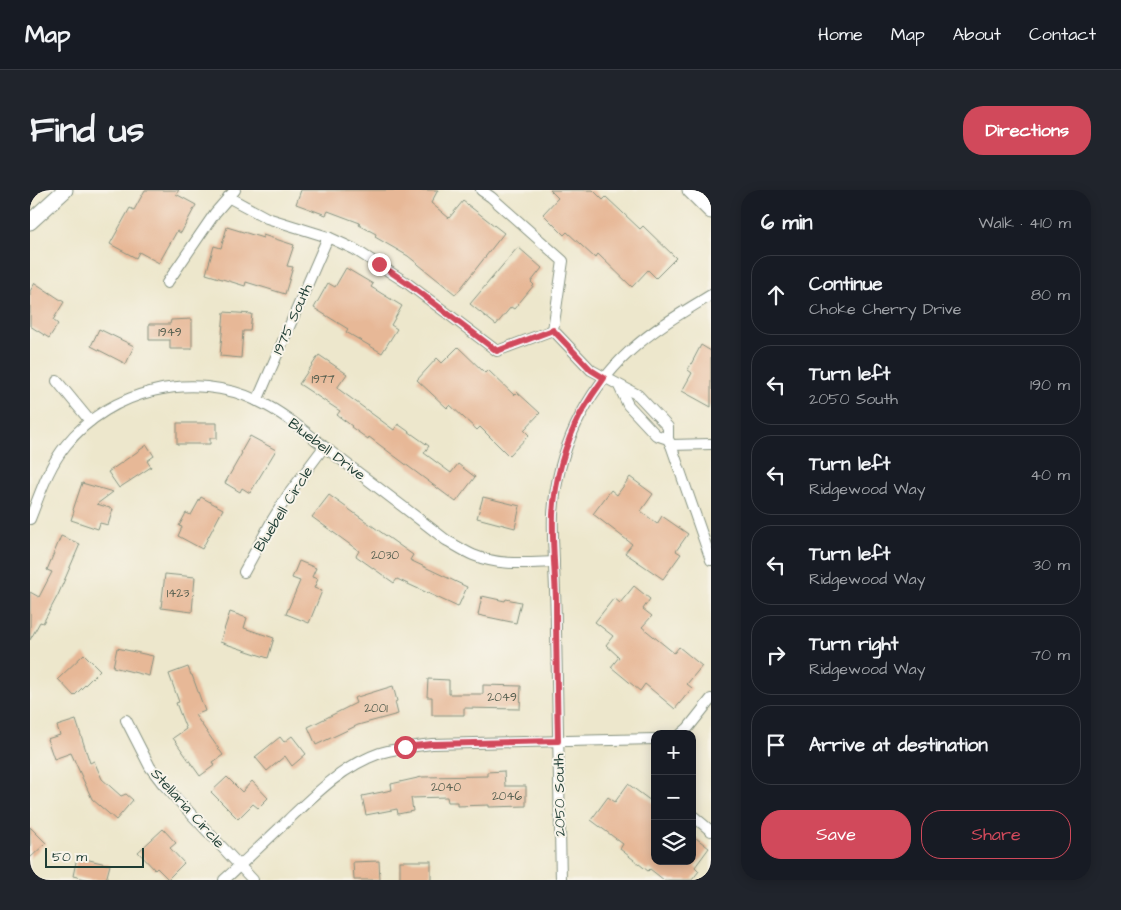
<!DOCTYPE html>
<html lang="en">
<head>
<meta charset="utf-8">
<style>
  :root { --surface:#171b24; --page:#20242c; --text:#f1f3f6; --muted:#9ea1a6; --line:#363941; --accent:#d1495b }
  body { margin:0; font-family:"Architects Daughter",sans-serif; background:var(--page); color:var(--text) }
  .controls { position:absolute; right:15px; bottom:15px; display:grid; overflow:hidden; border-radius:10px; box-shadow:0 2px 12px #0003 }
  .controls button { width:45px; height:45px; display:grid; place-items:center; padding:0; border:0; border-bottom:1px solid var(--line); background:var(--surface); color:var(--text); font:25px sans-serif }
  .scale { position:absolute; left:15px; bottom:12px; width:99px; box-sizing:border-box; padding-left:5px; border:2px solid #1f3d34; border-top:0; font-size:14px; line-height:18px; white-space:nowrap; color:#1f3d34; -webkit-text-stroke:4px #f7f3e8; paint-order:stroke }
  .stop { position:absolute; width:15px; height:15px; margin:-11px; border:4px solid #d1495b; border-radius:50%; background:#fff }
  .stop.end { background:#d1495b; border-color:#fff; box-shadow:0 1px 5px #0008 }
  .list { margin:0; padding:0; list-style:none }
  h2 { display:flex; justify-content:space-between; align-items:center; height:65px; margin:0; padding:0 20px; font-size:21px }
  h2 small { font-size:16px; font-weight:400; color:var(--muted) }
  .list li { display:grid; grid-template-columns:32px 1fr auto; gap:15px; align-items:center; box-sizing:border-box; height:80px; margin:0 10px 10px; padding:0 10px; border:1px solid var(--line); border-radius:20px }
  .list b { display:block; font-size:19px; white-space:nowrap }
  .list p { margin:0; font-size:16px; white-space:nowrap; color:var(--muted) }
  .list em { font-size:16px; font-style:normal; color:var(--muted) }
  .actions { display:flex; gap:10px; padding:15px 20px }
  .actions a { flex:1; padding:11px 0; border:1px solid var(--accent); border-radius:20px; text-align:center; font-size:18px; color:var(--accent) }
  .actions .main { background:var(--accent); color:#fff }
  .icon { flex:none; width:28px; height:28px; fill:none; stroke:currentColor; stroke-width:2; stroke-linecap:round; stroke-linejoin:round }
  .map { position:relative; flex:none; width:681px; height:690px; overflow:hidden; border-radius:20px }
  header { display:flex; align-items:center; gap:30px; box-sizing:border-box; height:70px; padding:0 25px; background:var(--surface); border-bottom:1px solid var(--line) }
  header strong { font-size:24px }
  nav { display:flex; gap:28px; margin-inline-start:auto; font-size:18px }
  .intro { display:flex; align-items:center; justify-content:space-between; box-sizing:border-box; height:120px; padding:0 30px }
  h1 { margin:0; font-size:35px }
  .button { padding:12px 22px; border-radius:20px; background:var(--accent); color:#fff; font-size:18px; font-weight:700 }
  main { display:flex; gap:30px; padding:0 30px }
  aside { flex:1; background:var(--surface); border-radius:20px; box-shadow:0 2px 12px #0003 }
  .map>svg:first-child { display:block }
  .building { fill:#e7b897 }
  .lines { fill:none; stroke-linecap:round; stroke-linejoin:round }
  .minor-casing { stroke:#869280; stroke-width:12 }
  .secondary-casing { stroke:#869280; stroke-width:17 }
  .minor { stroke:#fff; stroke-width:10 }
  .secondary { stroke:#fff; stroke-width:15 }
  .route { stroke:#d1495b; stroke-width:6 }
  .labels { text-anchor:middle; stroke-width:4; stroke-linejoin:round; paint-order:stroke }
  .number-label { font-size:12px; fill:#515c4d }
  .street-label { font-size:15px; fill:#1f3d34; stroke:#f7f3e8 }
</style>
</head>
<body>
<header>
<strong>Map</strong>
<nav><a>Home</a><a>Map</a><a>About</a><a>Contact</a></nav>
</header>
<div class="intro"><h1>Find us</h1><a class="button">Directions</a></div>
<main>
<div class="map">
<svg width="681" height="690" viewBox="0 0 681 690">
  <rect width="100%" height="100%" fill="#f7f3e8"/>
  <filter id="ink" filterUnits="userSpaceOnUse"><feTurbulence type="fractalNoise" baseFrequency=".02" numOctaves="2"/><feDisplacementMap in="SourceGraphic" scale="10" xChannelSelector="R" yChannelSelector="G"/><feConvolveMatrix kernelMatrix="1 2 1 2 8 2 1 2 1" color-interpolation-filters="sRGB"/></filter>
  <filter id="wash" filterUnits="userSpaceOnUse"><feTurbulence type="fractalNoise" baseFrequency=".0096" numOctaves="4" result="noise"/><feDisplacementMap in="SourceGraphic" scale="20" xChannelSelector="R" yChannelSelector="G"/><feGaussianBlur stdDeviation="1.12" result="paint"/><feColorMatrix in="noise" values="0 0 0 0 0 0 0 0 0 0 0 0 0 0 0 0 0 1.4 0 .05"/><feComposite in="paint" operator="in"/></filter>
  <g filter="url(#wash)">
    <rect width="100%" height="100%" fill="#ede7cc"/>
    <g id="blocks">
      <g class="building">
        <path d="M115,0H149L146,4L166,15L151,43L147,41L129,73L109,62L106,68L80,54L100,18L104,20Z"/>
        <path d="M271,0H408L401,13L419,28L433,11L474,43L427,103L425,104L378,66L345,47L346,44L329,35L330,33L298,21L296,25L266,14Z"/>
        <path d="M520,0H563L573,10L576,7L610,39L613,36L646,68L626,88L618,80L602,97L568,64L565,68L537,42L534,45L513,24L528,8Z"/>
        <path d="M197,37L233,48V45L264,55L257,76L263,77L255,104L216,92L215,96L176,84L184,56L191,58Z"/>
        <path d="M488,57L512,78L501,92L504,95L484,119L481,117L466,135L440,114Z"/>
        <path d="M316,78L343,94L341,97L372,116L361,135L367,139L352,163L316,142L318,139L284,118L298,93L305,97Z"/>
        <path d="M5,93L34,112L23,130L28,134L19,148L0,136V101Z"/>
        <path d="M194,122L222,124L220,141H213L211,168L190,166Z"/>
        <path d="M162,129V159H140V150H119V134H140L141,130Z"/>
        <path d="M69,139L104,156L96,174L61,156Z"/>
        <path d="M671,155L681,161V217L652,201L662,183L658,180Z"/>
        <path d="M428,157L455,183L458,180L484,205L487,202L510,223L494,240L499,245L479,266L450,237L447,240L420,215L417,218L387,190L407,168L412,173Z"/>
        <path d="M289,165L317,184L307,198L364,240L368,234L399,256L394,263L421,283L428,274L445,287L426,312L339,247L338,249L321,237L322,236L307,225L310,221L269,194Z"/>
        <path d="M147,233H187V248H180V254H147Z"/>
        <path d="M220,246L246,260L220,303L212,298L210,302L195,293L212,263L211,262Z"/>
        <path d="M117,255L124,266L117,271L121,277L89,298L78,282Z"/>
        <path d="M600,287L623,304L611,321L627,334L632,326L658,344L646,361L651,364L633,389L595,363L602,354L563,324L581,300L587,305Z"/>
        <path d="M52,293L83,302L67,314L83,319L78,335L70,333L68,339L41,330L44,321L43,320Z"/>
        <path d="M299,305L383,365L380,370L437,397L428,417L367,389L364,393L326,366L329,361L282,327Z"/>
        <path d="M171,307L193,319L172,359L148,346L152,337L149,336L156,323L161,325Z"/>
        <path d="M453,307L490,316L485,338L447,328Z"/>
        <path d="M31,346L50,354L28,405L13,433L10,432L0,450V402L9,407L22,382L17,380Z"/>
        <path d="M269,371L286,378L282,387L288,389L284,398L292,401L279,433L256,424L270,391L262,388Z"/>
        <path d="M135,384L165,387L162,422L131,418Z"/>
        <path d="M604,396L620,409L613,419L622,426L612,437L644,463L649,457L672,476L657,494L662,498L645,519L615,494L610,501L581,477L589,467L576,455L583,446L565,432L584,408L590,413Z"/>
        <path d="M452,406L475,411L476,409L491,412L486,433L448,425Z"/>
        <path d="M200,422L217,428L214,438L244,448L238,468L190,452Z"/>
        <path d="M87,458L123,466L119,486L83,477Z"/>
        <path d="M54,464L70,480L44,506L28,489Z"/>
        <path d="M158,477L161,485H162L175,521L165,525L193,565L183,572L185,575L170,586L143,548L156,539L146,513L149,512L139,484Z"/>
        <path d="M398,489L419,490V504H453V495L491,496L490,519L434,518V525H402V507H397Z"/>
        <path d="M363,496L367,511L365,512L368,524L328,535L286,555L278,537L326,513L324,508Z"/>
        <path d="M46,530L60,573L64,571L72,589L91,606L96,604L103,610L86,630L62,609L41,563L24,569L17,549L30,545L27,536Z"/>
        <path d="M262,546L276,564L262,576L255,566L237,581L225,567L250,547L254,552Z"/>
        <path d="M474,581L475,596H496V616L459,617V615L427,616V612H418L417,607L381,608L383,621L368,624L367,619L336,625L332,606L362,600L361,594L392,587L457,586V582Z"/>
        <path d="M197,587L212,602L222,591L238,608L228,618L223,614L208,629L181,602Z"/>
        <path d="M598,594L625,614V671H662V645L679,658L665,677L669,681L662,690H634L620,679L618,681L590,659L593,654L561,630L578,607L585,612Z"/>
        <path d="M0,637L16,653L0,668Z"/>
        <path d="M133,639L146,653L140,658L154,673L138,689L127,678L125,680L108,662Z"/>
        <path d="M47,667L80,675L76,690H60L43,686Z"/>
        <path d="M349,671L350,690H324L323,672Z"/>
        <rect x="370" y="671" width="31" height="19"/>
      </g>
    </g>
  </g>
  <g filter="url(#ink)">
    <use href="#blocks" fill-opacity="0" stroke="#869280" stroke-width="1"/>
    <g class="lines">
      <g class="minor-casing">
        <g id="minor">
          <path d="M451,0L461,7L533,71L523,140"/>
          <path d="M198,7L237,28L298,47L324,59L377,93L467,161L523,140"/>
          <path d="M137,93L185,23L205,0"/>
          <path d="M523,140L561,180L608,205L638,237V249L641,255L681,254"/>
          <path d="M27,191L60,231"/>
          <path d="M589,196L598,215L626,245L638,249"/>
          <path d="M227,211L298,47"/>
          <path d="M641,255L681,370"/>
          <path d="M0,329C10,304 18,277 36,255C80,200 163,180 228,211C256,224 280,246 305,265C342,293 379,321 416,350C425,355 434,361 443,365C469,376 497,373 524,372"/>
          <path d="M214,382L243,329L258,305L294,257"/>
          <path d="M96,530L120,577L133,594L223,690"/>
          <path d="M651,544L658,538L681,509"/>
          <path d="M662,625L681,641"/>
          <path d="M194,690C216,670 237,650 258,630C285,604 313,576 350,563C367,558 385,556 402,554L625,549"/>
          <path d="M531,690C529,607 527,524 526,441C526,419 525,398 524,377C524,359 522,341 523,324C527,262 554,203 600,161C625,138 653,122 681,105"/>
        </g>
      </g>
      <g class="secondary-casing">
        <g id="secondary">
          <path d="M660,0L681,21"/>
          <path d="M0,32L35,0"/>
        </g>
      </g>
      <use href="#minor" class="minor"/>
      <use href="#secondary" class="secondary"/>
    </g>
  </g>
  <g class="lines" filter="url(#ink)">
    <path class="route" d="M349,74L377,93L467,161L523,140L561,180L574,188C566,199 558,211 551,223C535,254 525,290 523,325C522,353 525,381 526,409C526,457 527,504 528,551L402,554L375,557"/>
  </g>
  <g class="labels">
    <g class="number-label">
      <text x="140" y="146">1949</text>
      <text x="293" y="193">1977</text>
      <text x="355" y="369">2030</text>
      <text x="148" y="407">1423</text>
      <text x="472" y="511">2049</text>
      <text x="346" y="522">2001</text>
      <text x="416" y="601">2040</text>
      <text x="477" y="610">2046</text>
    </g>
    <g class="street-label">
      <text transform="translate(262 129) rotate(-66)" y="5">1975 South</text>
      <text transform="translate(297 259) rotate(37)" y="5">Bluebell Drive</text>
      <text transform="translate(253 319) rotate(-58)" y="5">Bluebell Circle</text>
      <text transform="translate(529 605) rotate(-91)" y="5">2050 South</text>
      <text transform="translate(158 618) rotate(48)" y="5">Stellaria Circle</text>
    </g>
  </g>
</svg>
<div class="controls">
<button>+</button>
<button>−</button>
<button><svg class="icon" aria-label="layers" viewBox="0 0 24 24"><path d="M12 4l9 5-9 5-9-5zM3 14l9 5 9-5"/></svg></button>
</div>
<div class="scale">50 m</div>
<div class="stop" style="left:375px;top:557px"></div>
<div class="stop end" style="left:349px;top:74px"></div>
</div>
<aside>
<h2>6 min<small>Walk · 410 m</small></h2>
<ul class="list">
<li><svg class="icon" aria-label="ahead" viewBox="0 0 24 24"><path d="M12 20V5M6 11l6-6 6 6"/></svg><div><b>Continue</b><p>Choke Cherry Drive</p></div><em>80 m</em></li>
<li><svg class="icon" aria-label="left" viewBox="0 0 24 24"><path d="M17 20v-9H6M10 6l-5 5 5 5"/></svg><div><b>Turn left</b><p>2050 South</p></div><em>190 m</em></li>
<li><svg class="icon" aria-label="left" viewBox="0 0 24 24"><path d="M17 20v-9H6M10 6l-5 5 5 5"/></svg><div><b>Turn left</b><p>Ridgewood Way</p></div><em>40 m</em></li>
<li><svg class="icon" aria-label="left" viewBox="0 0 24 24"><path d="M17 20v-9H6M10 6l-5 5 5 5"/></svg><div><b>Turn left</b><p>Ridgewood Way</p></div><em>30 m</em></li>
<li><svg class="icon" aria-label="right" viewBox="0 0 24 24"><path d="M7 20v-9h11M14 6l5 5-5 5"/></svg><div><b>Turn right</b><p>Ridgewood Way</p></div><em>70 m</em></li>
<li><svg class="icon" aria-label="arrive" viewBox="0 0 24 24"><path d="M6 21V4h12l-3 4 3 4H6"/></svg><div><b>Arrive at destination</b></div></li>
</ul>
<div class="actions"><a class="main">Save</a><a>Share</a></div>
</aside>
</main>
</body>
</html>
